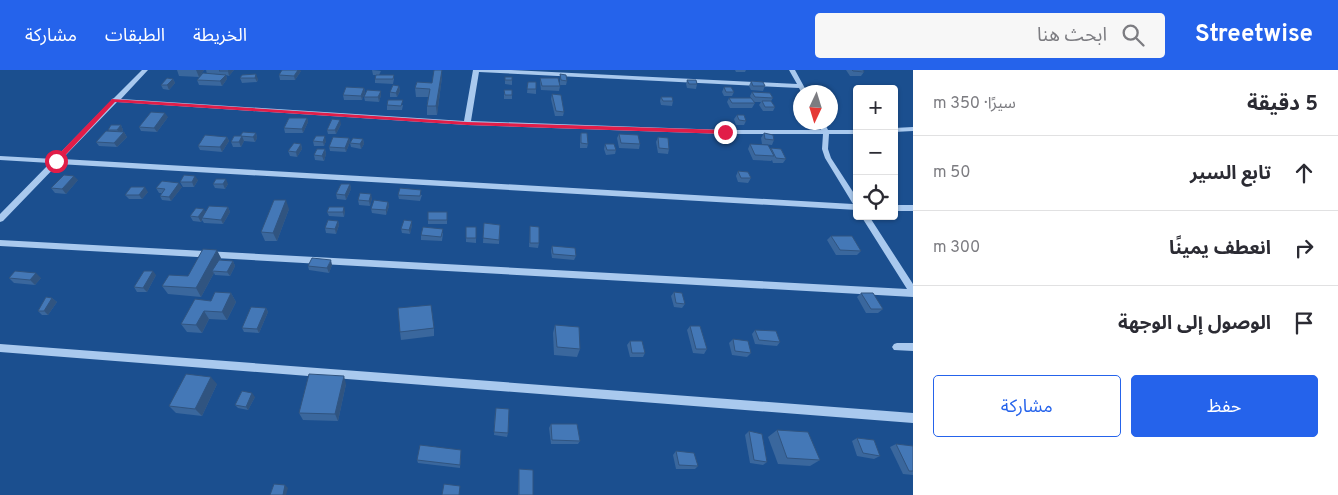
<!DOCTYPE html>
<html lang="ar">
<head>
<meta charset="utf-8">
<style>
  :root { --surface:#fff; --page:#f7f7f7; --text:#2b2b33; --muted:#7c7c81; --line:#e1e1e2; --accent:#2563eb }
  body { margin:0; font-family:Overpass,"Noto Sans Arabic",sans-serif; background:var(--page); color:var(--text); direction:rtl }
  .controls { position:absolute; right:15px; top:15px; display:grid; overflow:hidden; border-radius:5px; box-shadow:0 1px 4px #0004 }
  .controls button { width:45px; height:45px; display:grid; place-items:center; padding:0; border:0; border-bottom:1px solid var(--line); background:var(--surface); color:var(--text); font:25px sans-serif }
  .compass { position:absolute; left:793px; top:15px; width:45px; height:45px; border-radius:50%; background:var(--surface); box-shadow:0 1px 4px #0004; rotate:184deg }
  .stop { position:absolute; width:15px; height:15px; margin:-11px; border:4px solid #e11d48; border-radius:50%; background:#fff }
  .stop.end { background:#e11d48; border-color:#fff; box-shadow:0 1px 5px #0008 }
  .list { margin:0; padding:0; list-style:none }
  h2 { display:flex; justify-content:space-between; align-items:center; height:65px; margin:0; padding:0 20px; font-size:21px }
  h2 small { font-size:16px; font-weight:400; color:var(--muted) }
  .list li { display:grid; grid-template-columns:32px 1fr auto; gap:15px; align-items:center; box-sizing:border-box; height:75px; padding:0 20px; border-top:1px solid var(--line) }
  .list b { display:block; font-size:19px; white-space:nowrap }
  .list em { font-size:16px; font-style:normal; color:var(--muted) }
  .actions { display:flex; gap:10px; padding:15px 20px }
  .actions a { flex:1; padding:11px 0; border:1px solid var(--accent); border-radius:5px; text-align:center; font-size:18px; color:var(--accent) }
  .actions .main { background:var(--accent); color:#fff }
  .icon { flex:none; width:28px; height:28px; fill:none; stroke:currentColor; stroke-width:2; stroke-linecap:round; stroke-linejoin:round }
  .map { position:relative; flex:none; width:913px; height:425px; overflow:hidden; direction:ltr }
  header { display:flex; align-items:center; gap:30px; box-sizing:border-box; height:70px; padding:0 25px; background:var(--accent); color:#fff }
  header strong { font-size:24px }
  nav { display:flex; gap:28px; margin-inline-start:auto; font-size:18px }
  .search { width:350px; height:45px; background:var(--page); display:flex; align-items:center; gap:12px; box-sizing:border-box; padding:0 18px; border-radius:5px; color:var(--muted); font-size:19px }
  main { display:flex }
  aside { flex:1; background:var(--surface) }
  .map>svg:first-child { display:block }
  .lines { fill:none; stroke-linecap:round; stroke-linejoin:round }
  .minor { fill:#a9c9ee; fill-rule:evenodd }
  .wall { fill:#3a679d }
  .shaded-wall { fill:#305480 }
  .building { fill:#4478b7; stroke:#305480 }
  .route { fill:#e11d48 }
</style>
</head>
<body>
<header>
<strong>Streetwise</strong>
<div class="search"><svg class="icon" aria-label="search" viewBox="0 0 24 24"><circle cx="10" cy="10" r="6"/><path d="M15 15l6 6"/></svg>ابحث هنا</div>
<nav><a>الخريطة</a><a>الطبقات</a><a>مشاركة</a></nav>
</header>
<main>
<aside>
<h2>5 دقيقة<small>سيرًا · 350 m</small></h2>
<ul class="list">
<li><svg class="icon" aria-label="ahead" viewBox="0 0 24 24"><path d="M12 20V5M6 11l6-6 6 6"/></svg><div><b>تابع السير</b></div><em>50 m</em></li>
<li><svg class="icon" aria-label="right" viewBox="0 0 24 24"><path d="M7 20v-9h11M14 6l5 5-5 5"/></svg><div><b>انعطف يمينًا</b></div><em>300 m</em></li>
<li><svg class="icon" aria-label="arrive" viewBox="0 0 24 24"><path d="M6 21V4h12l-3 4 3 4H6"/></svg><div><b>الوصول إلى الوجهة</b></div></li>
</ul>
<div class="actions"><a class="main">حفظ</a><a>مشاركة</a></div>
</aside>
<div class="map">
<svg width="913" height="425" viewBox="0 0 913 425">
  <rect width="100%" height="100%" fill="#1b4f8f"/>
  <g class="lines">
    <g class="minor">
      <path d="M142,0H148L121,29L464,51L473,0H511L797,14L789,0H795L807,22H801L799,18L479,2L471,51L725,60H821L817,52H824L828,60H857V64H829L828,79L831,88L857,128V140L58,94L3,151L0,152V144L50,93L0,90V86L54,89L111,31L112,29L114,28ZM117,32L467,55L725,64H823L822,79L825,88L853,134L62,89Z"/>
      <path d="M913,57V61L894,62V58Z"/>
      <rect x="894" y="135" width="19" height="6"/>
      <path d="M861,146H869L913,214V227L0,176V170L907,219Z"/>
      <path d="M897,273H913V281L894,280L892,277L894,274Z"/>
      <path d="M0,274L913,343V353L0,282Z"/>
    </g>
  </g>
  <g class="wall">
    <path d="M177,0H204L199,7L179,6Z"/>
    <path d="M206,0H234L229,6L226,5L227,9L222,16L199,15L197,10L221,4H207Z"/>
    <path d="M372,0L381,1L379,5H394V9L393,14L375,13V9L376,5H373Z"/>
    <path d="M735,0H746L745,2H736Z"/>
    <path d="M846,0H863L864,2L861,6H850Z"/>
    <path d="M301,1L295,10H280L279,5Z"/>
    <path d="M560,4L567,11L566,15H560Z"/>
    <path d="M242,5L258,9L257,12L242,13L240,8Z"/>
    <path d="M442,7L437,45H427V36L428,27H416L415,18L432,13Z"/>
    <path d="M505,7H512V15L505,14Z"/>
    <path d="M540,8L560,16L559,21L541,20L540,12Z"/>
    <path d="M173,9L175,13L169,20L163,19L161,15Z"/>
    <path d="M687,10L697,14L696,19L687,18L686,14Z"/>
    <path d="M751,11L765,16L763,21L751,20L749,16Z"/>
    <path d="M528,12L536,19V24L527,23Z"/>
    <path d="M399,16L400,21L397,27H390V22Z"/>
    <path d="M724,17L734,22L732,26H724L722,22Z"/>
    <path d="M364,18L365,22L362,30H344L343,25Z"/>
    <path d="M504,20L512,25V29H504Z"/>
    <path d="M752,22L773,28L771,31L775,37L773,41H763L759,35L761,32H753L755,33L752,38H730L727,32L729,28H751L750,26Z"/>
    <path d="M552,24L564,42L563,46H555L551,29Z"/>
    <path d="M381,25L379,32L365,31L364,27Z"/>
    <path d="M661,27L673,31L672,36L661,35L660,31Z"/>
    <path d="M387,35H403L402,40H387Z"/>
    <path d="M737,45L746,51L744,55H736L734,49Z"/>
    <path d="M168,47L157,62L141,61L139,57Z"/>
    <path d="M307,48L308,52L303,63H285L284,58Z"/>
    <path d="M341,54L336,64H328L327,60Z"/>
    <path d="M121,55L123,60L122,62H124L127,67L117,77L99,76L96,72L109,61L108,60Z"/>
    <path d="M256,63L257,68L255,72L244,71L241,77H233L231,72L241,66Z"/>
    <path d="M581,63L588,74L587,78H580V67Z"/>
    <path d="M764,63L774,70L772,75L762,74L761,68Z"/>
    <path d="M619,64L640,74L639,79L619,78L617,68Z"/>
    <path d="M227,67L229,71L222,82L200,80L198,76Z"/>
    <path d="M658,67L669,79L668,84L658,83L656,72Z"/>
    <path d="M349,68L350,72L346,82L330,81L329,77Z"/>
    <path d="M363,69L364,74L361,79L351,77L350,73Z"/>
    <path d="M313,71H326L324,76H314Z"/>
    <path d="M301,74L302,79L297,87L290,86L288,81Z"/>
    <path d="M605,74L616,80L615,84L606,85L604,79Z"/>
    <path d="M750,74L770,79L771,78L786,89L783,93H773L772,90L771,91L753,90L748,79Z"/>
    <path d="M325,79L326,84L324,91L315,90L314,85Z"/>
    <path d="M738,101L751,108L748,113L738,112L736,106Z"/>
    <path d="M78,110L66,124L55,123L51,118Z"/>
    <path d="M198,110L194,117H183L180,112Z"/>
    <path d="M213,114H228L225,119L215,118Z"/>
    <path d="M350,114L351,119L346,130L337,129L336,124Z"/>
    <path d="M182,117L171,131L162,130L160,126L162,123H159L156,118Z"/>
    <path d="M148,122L142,129H129L125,125Z"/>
    <path d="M398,125H422L420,131L399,129Z"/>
    <path d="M372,128L370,136L359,135L358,130Z"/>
    <path d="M388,132L389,136L386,145L372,143L371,139Z"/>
    <path d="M228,137L230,142L223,154L204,153L202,150L201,152L193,151L190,146L206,142Z"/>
    <path d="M289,139L277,171H265L261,162Z"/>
    <path d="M345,141L344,147L329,146L327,142Z"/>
    <path d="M447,142V154H428V150Z"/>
    <path d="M338,151L339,155L336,164L326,163L325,158Z"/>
    <path d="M484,153L500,155L499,174L483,173Z"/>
    <path d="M412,155L410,164L402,163L401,159Z"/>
    <path d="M530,156L539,173L538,178L529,177Z"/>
    <path d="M466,157H476V173L466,172Z"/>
    <path d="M443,163L442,171L421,170V165Z"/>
    <path d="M831,166L861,181L857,185H836L827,170Z"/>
    <path d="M552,176L576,186L574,190L552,188L551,181Z"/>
    <path d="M221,188V190L233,191L235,196L230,206L215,205L214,203L201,227L168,224L162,216L188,206Z"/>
    <path d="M332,195L329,203L309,200L308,196Z"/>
    <path d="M156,205L147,222H137L134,217Z"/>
    <path d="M9,208H41L35,215L14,213Z"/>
    <path d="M674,222L685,234L682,238L674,237L671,226Z"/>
    <path d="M231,223L236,232L227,250L209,249L202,263L187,262L181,254L211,231Z"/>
    <path d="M861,223L883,239L878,243H866L857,227Z"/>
    <path d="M52,228L57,232L48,245H42L38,241Z"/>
    <path d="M266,238L268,242L259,263L244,262L242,258Z"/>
    <path d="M555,255L580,279L577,287L554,285L553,263Z"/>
    <path d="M690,256L707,279L704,284L693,283L687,260Z"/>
    <path d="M434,258V266L401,270L400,262Z"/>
    <path d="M755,260L780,272L777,276L755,274L752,264Z"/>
    <path d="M733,269L751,283L747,287L732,285L729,273Z"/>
    <path d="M630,271L645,283L643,287H630L627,275Z"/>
    <path d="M217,314L202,346L176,343L169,336Z"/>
    <path d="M346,314L338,351L303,350L299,343Z"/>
    <path d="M255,327L248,340L238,338L235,335Z"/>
    <path d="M495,342L508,363L507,367L494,365Z"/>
    <path d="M551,354L580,371L578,374H551L549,358Z"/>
    <path d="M777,360L820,390L810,396L778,394L768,367Z"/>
    <path d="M749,361L767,392L763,395L750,393L745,365Z"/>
    <path d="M857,368L880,386L874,389L857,386L852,371Z"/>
    <path d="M896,374L913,376V405L903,404L890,377Z"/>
    <path d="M676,381L698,396L695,399H676L673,385Z"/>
    <path d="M461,383L460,398L418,393L417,390Z"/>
    <path d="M519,399L533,425H518L519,402Z"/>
  </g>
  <g class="shaded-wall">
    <path d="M196,0H204L199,7Z"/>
    <path d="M229,0H234L229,6L228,1Z"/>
    <path d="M298,0H300L301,1L295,10L294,6Z"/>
    <path d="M442,0V7L437,45L436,36Z"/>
    <path d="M256,4L258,9L257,12L255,8Z"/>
    <path d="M226,5L227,9L222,16L220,11Z"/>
    <path d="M173,9L175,13L169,20L167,15Z"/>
    <path d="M399,16L400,21L397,27L396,23Z"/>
    <path d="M364,18L365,22L362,30L361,26Z"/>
    <path d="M381,21V25L379,32L378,27Z"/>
    <path d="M165,43L168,47L157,62L154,58Z"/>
    <path d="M307,48L308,52L303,63L302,59Z"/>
    <path d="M340,50L341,54L336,64L335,60Z"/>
    <path d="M121,55L123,60L120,64L117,60Z"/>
    <path d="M124,62L127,67L117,77L114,73Z"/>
    <path d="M256,63L257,68L255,72L253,67Z"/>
    <path d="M242,66L244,71L241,77L239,72Z"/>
    <path d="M325,66L326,71L324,76L323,72Z"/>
    <path d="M227,67L229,71L222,82L220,77Z"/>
    <path d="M349,68L350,72L346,82L345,78Z"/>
    <path d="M363,69L364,74L361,79L360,74Z"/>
    <path d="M301,74L302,79L297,87L296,82Z"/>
    <path d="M325,79L326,84L324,91L322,86Z"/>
    <path d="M74,106L78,110L66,124L62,119Z"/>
    <path d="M195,106L198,110L194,117L192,112Z"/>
    <path d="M226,109L228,114L225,119L223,114Z"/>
    <path d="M179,113L182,117L171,131L169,127Z"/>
    <path d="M350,114L351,119L346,130L345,125Z"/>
    <path d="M145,117L148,122L142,129L139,125Z"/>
    <path d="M371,124L372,128L370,136L369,131Z"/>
    <path d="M286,130L289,139L277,171L273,163Z"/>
    <path d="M388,132L389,136L386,145V140Z"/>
    <path d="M228,137L230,142L223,154L221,150Z"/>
    <path d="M344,137L345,141L344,147L343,142Z"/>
    <path d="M204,139L206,143L202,148V150L201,152L198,147Z"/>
    <path d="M338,151L339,155L336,164L335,159Z"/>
    <path d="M412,151V155L410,164L409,160Z"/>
    <path d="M217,180L221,188L215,201H212L214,203L201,227L196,218Z"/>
    <path d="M331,190L332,195L329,203L327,198Z"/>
    <path d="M233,191L235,196L230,206L227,202Z"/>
    <path d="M153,201L156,205L147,222L143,218Z"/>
    <path d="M36,203L41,208L35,215L30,210Z"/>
    <path d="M231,223L236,232L227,250L222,242Z"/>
    <path d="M52,228L57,232L48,245L44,241Z"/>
    <path d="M266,238L268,242L259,263L257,259Z"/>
    <path d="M204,241L209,249L202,263L196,255Z"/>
    <path d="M344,306L346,314L338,351L335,344Z"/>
    <path d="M211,307L217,314L202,346L195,339Z"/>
    <path d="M252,323L255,327L248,340L246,337Z"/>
    <path d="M285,415L288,418L286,425H283Z"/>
  </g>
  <g class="building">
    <path d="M220,0H229L228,1H219Z"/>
    <path d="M282,0H298L294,6L279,5Z"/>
    <path d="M434,0H442L436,36H427L430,19L415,18L417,12L432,13Z"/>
    <path d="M852,0H863L864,2L853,1Z"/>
    <path d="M203,3L226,5L220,11L197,10Z"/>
    <path d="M256,4L255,8H240L242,5Z"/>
    <path d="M560,4L566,5L567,11L561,10Z"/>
    <path d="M376,5H394L393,9H375Z"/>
    <rect x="505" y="7" width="7" height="3"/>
    <path d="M167,8L173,9L167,15H161Z"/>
    <path d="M540,8H558L560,16H542Z"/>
    <path d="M687,10H696L697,14H689Z"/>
    <path d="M751,11L763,12L765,16H753Z"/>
    <path d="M528,12H536V19H527Z"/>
    <path d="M393,15L399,16L396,23L390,22Z"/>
    <path d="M346,17L364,18L361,26L343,25Z"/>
    <path d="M724,17H731L734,22H726Z"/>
    <path d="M367,20L381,21L378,27H364Z"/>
    <path d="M504,20H512V25H505Z"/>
    <path d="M752,22L770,23L773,28L755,27Z"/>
    <path d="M552,24L561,25L564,42L556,41Z"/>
    <path d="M661,27H672L673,31H663Z"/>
    <path d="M729,28H751L755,33H732Z"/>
    <path d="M388,30H403L401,36L387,35Z"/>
    <path d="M762,31H771L775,37H765Z"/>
    <path d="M151,42L165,43L154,58L139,57Z"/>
    <path d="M737,45H744L746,51L739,50Z"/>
    <path d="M289,48H307L302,59L284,58Z"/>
    <path d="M332,49L340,50L335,60H327Z"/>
    <path d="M111,55H121L117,60H108Z"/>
    <path d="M106,61L124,62L114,73L96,72Z"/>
    <path d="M243,62L256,63L253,67L240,66Z"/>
    <path d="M581,63H587L588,74L581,73Z"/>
    <path d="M764,63L773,65L774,70L765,69Z"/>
    <path d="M619,64L638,65L640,74L621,73Z"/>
    <path d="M205,65L227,67L220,77L198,76Z"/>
    <path d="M234,66H242L239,72H231Z"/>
    <path d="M316,66H325L323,72L313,71Z"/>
    <path d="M333,67L349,68L345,78L329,77Z"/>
    <path d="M658,67L668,68L669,79L659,78Z"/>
    <path d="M353,68L363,69L360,74L350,73Z"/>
    <path d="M294,73L301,74L296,82L288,81Z"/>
    <path d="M605,74H614L616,80H607Z"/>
    <path d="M750,74L768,75L774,86L755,85Z"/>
    <path d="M771,78L781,79L786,89L776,88Z"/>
    <path d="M317,79H325L322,86L314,85Z"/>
    <path d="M738,101L748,102L751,108H741Z"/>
    <path d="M64,105L74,106L62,119L51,118Z"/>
    <path d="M184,105L195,106L192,112H180Z"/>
    <path d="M216,109H226L223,114H213Z"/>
    <path d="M162,111L179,113L169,127L160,126L165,119L156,118Z"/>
    <path d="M341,114H350L345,125L336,124Z"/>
    <path d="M131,117H145L139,125H125Z"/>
    <path d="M400,118L421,120L420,126L398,125Z"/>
    <path d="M360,123L371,124L369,131L358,130Z"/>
    <path d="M274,130H286L273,163L261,162Z"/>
    <path d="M374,130L388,132L386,140L371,139Z"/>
    <path d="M209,136L228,137L221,150L202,148Z"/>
    <path d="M329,137H344L343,142H327Z"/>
    <path d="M196,138L204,139L198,147L190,146Z"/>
    <rect x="428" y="142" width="19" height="8"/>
    <path d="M328,150L338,151L335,159L325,158Z"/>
    <path d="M404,150L412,151L409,160L401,159Z"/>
    <path d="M484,153L500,155L499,170L483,168Z"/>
    <path d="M530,156L539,157V173H530Z"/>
    <path d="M423,157L443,159L441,167L421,165Z"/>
    <rect x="466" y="157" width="10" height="11"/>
    <path d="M831,166H852L861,181L840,180Z"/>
    <path d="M552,176L575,178L576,186L553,184Z"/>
    <path d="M203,179L217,180L196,218L162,216L169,205L188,206Z"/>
    <path d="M312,188L331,190L327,198L308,196Z"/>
    <path d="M219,190L233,191L227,202L212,201Z"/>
    <path d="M15,201L36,203L30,210L9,208Z"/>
    <path d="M144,201H153L143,218L134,217Z"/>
    <path d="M215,222L231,223L222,242L204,241L196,255L181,254L195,229L211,231Z"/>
    <path d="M674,222L682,223L685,234L676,233Z"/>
    <path d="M861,223H873L883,239H871Z"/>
    <path d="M46,227L52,228L44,241H38Z"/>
    <path d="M431,235L434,258L400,262L398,238Z"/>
    <path d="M251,237L266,238L257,259L242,258Z"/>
    <path d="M555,255L579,257L580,279L557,277Z"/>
    <path d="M690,256H700L707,279H696Z"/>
    <path d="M755,260L776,261L780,272L759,270Z"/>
    <path d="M733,269L748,271L751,283L735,281Z"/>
    <path d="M630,271H642L645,283H632Z"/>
    <path d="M186,304L211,307L195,339L169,336Z"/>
    <path d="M309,304L344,306L335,344L299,343Z"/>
    <path d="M242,321L252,323L246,337L235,335Z"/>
    <path d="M496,338L509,339L508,363L494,362Z"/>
    <path d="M551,354H577L580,371L552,370Z"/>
    <path d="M777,360L808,362L820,390L787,388Z"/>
    <path d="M749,361L762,364L767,392L754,390Z"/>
    <path d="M857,368L874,370L880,386L863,383Z"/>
    <path d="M896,374L913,376V401H909Z"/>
    <path d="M420,375L461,380L460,395L417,390Z"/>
    <path d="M676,381L694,383L698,396L679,395Z"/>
    <path d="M519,399L533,400V425H519Z"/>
    <path d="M274,414L285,415L283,425H270Z"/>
    <path d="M444,414L460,416L459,425H442Z"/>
  </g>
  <path class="route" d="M112,29L467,52L725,60L728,62L725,64L467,55L115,32L58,93H53V90Z"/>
</svg>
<div class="controls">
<button>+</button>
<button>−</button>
<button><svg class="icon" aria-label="locate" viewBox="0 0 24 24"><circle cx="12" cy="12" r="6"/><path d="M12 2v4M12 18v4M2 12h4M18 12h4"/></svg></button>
</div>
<svg class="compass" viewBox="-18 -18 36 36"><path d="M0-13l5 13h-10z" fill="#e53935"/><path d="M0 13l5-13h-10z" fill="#7c7c81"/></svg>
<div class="stop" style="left:56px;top:91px"></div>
<div class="stop end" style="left:725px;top:62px"></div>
</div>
</main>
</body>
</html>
